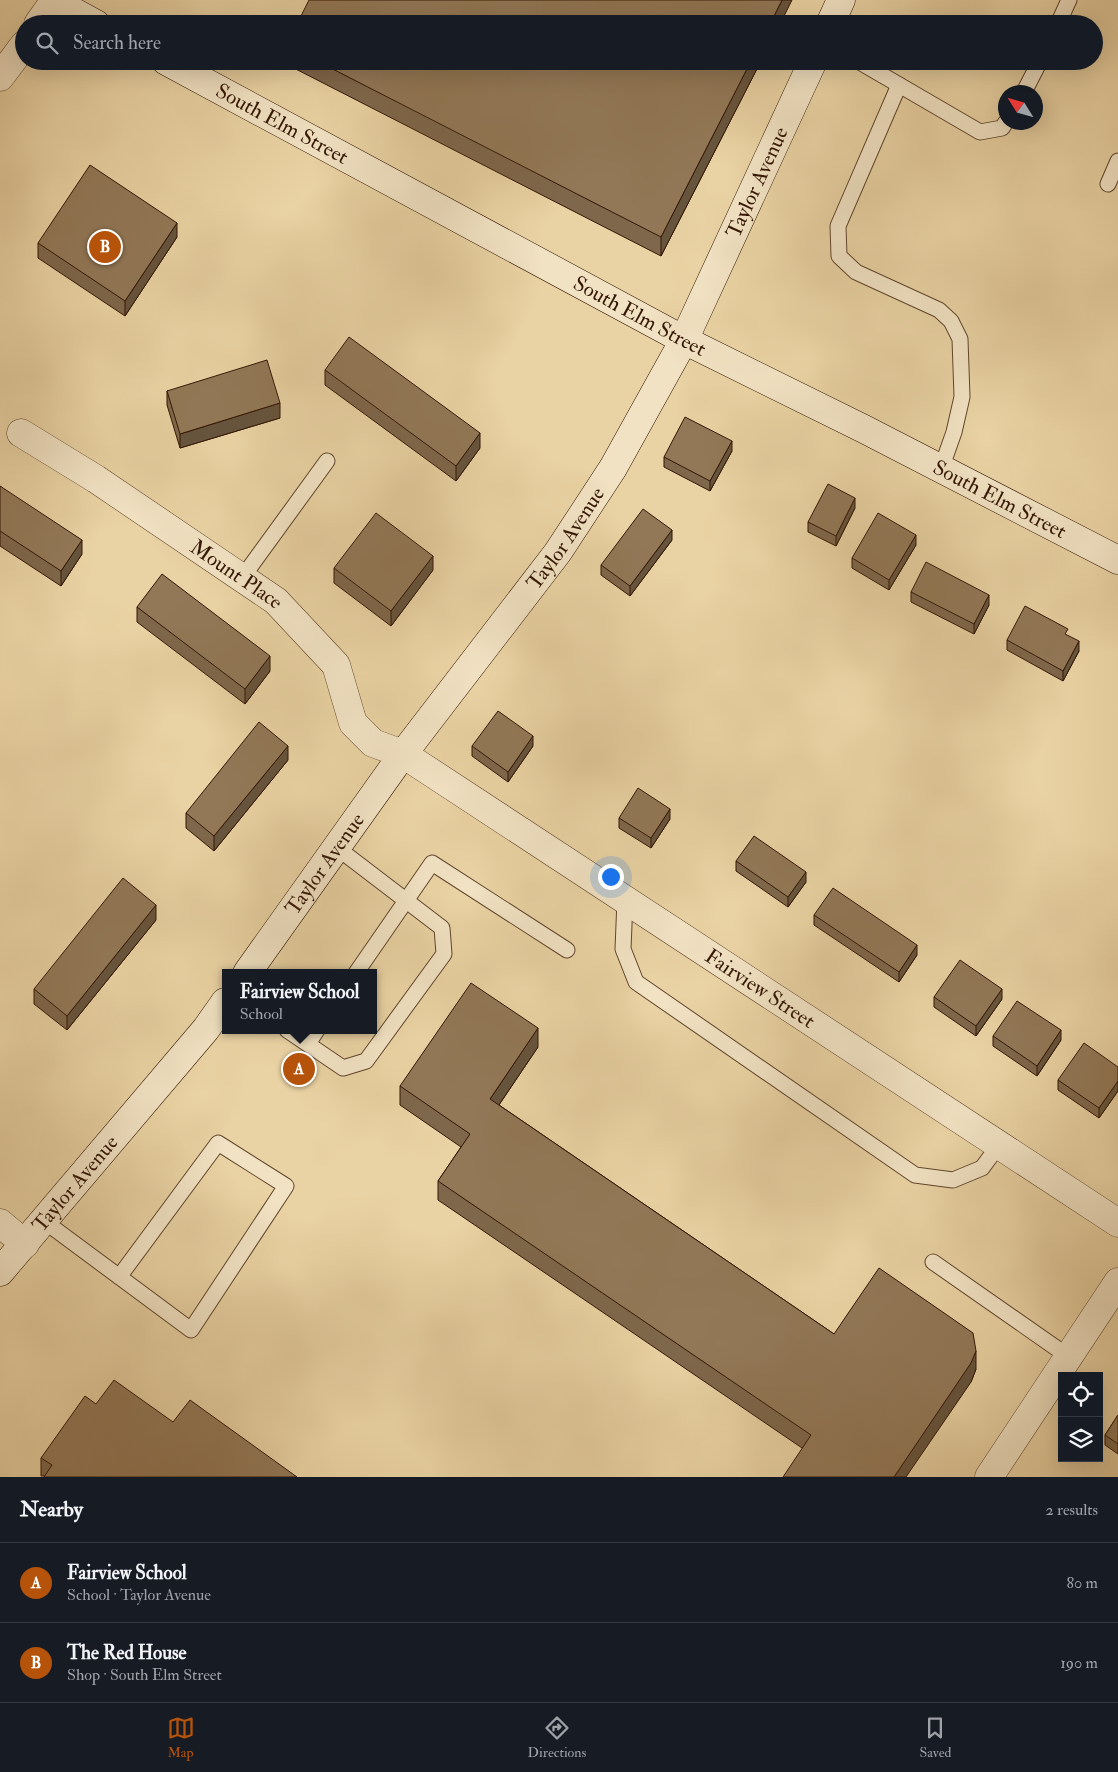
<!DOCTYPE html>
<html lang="en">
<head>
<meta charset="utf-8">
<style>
  :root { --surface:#171b24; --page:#242831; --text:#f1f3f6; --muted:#9ea1a6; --line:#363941; --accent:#b45309 }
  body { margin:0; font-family:"IM FELL Double Pica",serif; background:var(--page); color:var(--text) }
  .controls { position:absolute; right:15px; bottom:15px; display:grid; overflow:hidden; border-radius:0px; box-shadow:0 5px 20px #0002 }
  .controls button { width:45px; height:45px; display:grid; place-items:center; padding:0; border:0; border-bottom:1px solid var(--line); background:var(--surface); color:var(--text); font:25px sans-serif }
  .compass { position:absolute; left:998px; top:85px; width:45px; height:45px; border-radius:50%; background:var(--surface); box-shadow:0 5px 20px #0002; rotate:307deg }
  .you { position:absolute; left:610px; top:876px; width:18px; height:18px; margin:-12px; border:4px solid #fff; border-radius:50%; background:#1a73e8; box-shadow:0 0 0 8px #1a73e833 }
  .badge { display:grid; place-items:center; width:32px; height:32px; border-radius:50%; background:var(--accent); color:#fff; font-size:16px; font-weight:700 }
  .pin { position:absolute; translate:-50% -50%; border:2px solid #fff; box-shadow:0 1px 5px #0006 }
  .popup { position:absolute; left:222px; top:969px; width:155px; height:65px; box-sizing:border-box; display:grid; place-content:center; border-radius:0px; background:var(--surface); filter:drop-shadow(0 1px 4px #0005); font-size:16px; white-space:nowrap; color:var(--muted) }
  .popup b { font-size:19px; color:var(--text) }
  .popup::after { content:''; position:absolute; left:50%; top:100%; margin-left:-10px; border:10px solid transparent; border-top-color:var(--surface) }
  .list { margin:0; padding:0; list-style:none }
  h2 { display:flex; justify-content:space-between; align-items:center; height:65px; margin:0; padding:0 20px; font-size:21px }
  h2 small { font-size:16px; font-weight:400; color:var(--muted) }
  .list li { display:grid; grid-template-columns:32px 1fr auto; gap:15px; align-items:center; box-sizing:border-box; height:80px; padding:0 20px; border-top:1px solid var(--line) }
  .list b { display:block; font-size:19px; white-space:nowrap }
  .list p { margin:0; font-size:16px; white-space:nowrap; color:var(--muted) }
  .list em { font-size:16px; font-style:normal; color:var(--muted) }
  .icon { flex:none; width:28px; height:28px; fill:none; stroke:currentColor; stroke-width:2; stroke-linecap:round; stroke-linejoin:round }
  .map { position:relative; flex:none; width:1118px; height:1477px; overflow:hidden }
  .search { position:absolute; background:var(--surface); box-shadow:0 5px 20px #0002; left:15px; right:15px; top:15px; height:55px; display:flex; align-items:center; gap:12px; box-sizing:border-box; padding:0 18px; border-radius:28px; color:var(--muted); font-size:19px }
  .sheet { height:225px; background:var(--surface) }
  nav { display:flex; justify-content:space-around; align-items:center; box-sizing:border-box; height:70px; border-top:1px solid var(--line); background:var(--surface); font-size:14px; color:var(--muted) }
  nav a { display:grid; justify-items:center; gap:2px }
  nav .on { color:var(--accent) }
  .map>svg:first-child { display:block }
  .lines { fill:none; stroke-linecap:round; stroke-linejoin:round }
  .lane-casing { stroke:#60452c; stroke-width:17 }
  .street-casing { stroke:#60452c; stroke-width:29 }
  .secondary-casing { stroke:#331604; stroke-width:29 }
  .lane { stroke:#f1e2c3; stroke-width:15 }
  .street { stroke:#f1e2c3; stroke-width:28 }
  .secondary { stroke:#f1e2c3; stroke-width:28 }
  .wall { fill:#7e674b; stroke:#331604 }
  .shaded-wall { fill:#66543d; stroke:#331604 }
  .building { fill:#927857; stroke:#331604 }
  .labels { text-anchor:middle; stroke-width:5; stroke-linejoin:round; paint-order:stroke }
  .street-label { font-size:21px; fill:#331604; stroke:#f1e2c3 }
</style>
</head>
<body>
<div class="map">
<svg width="1118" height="1477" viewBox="0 0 1118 1477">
  <rect width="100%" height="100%" fill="#e9d2a3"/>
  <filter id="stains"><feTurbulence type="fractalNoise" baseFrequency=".004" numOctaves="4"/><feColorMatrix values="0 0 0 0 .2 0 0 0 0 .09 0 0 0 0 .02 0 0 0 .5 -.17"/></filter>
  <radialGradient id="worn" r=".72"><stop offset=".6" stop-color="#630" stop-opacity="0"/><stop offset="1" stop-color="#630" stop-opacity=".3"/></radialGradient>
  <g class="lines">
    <g class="lane-casing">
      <g id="lane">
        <path d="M1058,24L1069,0"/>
        <path d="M858,61L980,132L1002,128L1006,122"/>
        <path d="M899,85L838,226L839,256L856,272L939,310L951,321L960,339L962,397L954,432L941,469"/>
        <path d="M1024,92L1040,61"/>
        <path d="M1108,184L1118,161"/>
        <path d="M242,578L327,461"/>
        <path d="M625,900L623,949L636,982L915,1175L953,1180L982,1168L999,1145"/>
        <path d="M356,973L432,863L567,950"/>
        <path d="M287,1030L343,1068L366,1061L444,954L442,928L336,847"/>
        <path d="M308,1044L317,1030"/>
        <path d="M44,1221L191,1330L286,1186L218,1143L119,1277"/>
        <path d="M933,1262L1069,1357"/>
      </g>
    </g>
    <g class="street-casing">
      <g id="street">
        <path d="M38,24L55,0"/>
        <path d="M0,77L24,45"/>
        <path id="s1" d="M21,433L96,479L276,601L336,665L353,723L373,743L403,754L1118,1223"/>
        <path d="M0,1223L25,1244"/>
        <path d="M989,1477L1118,1282"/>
      </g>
    </g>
    <g class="secondary-casing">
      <g id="secondary">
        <path d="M52,0L96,24"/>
        <path d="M830,24L841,0"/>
        <path id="s2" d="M166,61L684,340L864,429L1118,560"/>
        <path id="s3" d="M247,973L403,754L558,552L613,468L684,340L813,61"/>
        <path id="s4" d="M0,1272L206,1029L225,1002"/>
      </g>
    </g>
    <use href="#lane" class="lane"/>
    <use href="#street" class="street"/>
    <use href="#secondary" class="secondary"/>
  </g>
  <g class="wall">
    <path d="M286,61H761L661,256L286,64Z"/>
    <path d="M177,237L125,316L38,258V243Z"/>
    <path d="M325,370L480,448L456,481L325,385Z"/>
    <path d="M167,391L280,418L180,448L167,405Z"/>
    <path d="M732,451L710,491L664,467V457Z"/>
    <path d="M0,486L82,554L61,586L0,546Z"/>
    <path d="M855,508L836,546L808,532V522Z"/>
    <path d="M672,540L630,596L601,575V565Z"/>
    <path d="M916,545L889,590L852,568V558Z"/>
    <path d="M334,568L433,570L391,626L334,583Z"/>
    <path d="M911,592L989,605L974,634L911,602Z"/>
    <path d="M137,607L270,671L245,704L137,622Z"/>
    <path d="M1068,636L1079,651L1063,681L1007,650V640Z"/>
    <path d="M472,746H533L508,782L472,756Z"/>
    <path d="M288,760L214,851L186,828V813Z"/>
    <path d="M619,818L670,819L651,848L619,828Z"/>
    <path d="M736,861L806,882L788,907L736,871Z"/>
    <path d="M814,915L917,955L899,982L814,925Z"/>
    <path d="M156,920L67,1030L34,1004V989Z"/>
    <path d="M934,997L1002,999L976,1036L934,1007Z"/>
    <path d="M993,1036L1061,1040L1037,1076L993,1046Z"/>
    <path d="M538,1047L499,1105L834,1334L976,1369L971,1382L802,1448L438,1200V1181L461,1147L400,1105V1086Z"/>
    <path d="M1118,1067V1091L1099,1118L1058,1090V1080Z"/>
    <path d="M96,1404L173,1422L297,1477L41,1476V1458Z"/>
    <path d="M1118,1415V1454L1105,1445V1435Z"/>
  </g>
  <g class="shaded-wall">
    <path d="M782,0H792L780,24H770Z"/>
    <path d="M751,61H761L661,256V237Z"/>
    <path d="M177,223V237L125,316V301Z"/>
    <path d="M280,403V418L180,448V434Z"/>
    <path d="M480,433V448L456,481V466Z"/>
    <path d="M732,441V451L710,491V481Z"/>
    <path d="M855,498V508L836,546V536Z"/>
    <path d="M672,530V540L630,596V586Z"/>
    <path d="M916,535V545L889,590V580Z"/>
    <path d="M82,540V554L61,586V571Z"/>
    <path d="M433,556V570L391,626V611Z"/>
    <path d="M989,595V605L974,634V624Z"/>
    <path d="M1079,641V651L1063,681V671Z"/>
    <path d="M270,656V671L245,704V689Z"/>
    <path d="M533,736V746L508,782V772Z"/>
    <path d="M288,746V760L214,851V836Z"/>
    <path d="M670,809V819L651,848V838Z"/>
    <path d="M806,872V882L788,907V897Z"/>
    <path d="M156,905V920L67,1030V1016Z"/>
    <path d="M917,945V955L899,982V972Z"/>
    <path d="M1002,989V999L976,1036V1026Z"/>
    <path d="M538,1028V1047L490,1118V1099Z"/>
    <path d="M1061,1030V1040L1037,1076V1066Z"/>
    <path d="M1118,1081V1091L1099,1118V1108Z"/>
    <path d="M976,1351V1369L971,1382L906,1477H894Z"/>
  </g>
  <g class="building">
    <path d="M309,0H782L770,24H297Z"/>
    <path d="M317,61H751L661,237Z"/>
    <path d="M90,165L177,223L125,301L38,243Z"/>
    <path d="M349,337L480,433L456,466L325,370Z"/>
    <path d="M267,360L280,403L180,434L167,391Z"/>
    <path d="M685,417L732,441L710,481L664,457Z"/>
    <path d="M828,484L855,498L836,536L808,522Z"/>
    <path d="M0,486L82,540L61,571L0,531Z"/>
    <path d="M643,509L672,530L630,586L601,565Z"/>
    <path d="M376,513L433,556L391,611L334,568Z"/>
    <path d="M878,513L916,535L889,580L852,558Z"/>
    <path d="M926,562L989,595L974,624L911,592Z"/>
    <path d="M162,574L270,656L245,689L137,607Z"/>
    <path d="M1025,606L1068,629L1065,634L1079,641L1063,671L1007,640Z"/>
    <path d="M498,711L533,736L508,772L472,746Z"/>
    <path d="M259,722L288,746L214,836L186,813Z"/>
    <path d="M638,788L670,809L651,838L619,818Z"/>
    <path d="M754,836L806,872L788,897L736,861Z"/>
    <path d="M123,878L156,905L67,1016L34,989Z"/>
    <path d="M833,888L917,945L899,972L814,915Z"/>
    <path d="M960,960L1002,989L976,1026L934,997Z"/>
    <path d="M471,983L538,1028L490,1099L834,1334L879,1268L973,1333L976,1351L971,1363L894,1477H783L811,1435L438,1181L470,1134L400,1086Z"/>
    <path d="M1017,1001L1061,1030L1037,1066L993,1036Z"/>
    <path d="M1084,1043L1118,1067V1081L1099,1108L1058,1080Z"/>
    <path d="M114,1380L173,1422L190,1400L297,1477H44L52,1465L41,1458L85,1396L96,1404Z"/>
    <path d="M1118,1415V1444L1105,1435Z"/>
  </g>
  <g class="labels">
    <g class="street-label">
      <text dy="7" stroke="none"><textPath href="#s2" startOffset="132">South Elm Street</textPath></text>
      <text dy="7" stroke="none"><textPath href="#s3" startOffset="944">Taylor Avenue</textPath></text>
      <text dy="7" stroke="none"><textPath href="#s2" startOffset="538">South Elm Street</textPath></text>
      <text dy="7" stroke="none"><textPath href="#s2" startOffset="942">South Elm Street</textPath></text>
      <text dy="7" stroke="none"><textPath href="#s3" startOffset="539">Taylor Avenue</textPath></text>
      <text dy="7" stroke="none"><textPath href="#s1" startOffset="258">Mount Place</textPath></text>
      <text dy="7" stroke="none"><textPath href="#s3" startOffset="134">Taylor Avenue</textPath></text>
      <text dy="7" stroke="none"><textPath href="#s1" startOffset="941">Fairview Street</textPath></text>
      <text dy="7" stroke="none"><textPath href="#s4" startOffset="116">Taylor Avenue</textPath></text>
    </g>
  </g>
  <rect width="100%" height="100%" filter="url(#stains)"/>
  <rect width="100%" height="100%" fill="url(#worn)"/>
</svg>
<div class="controls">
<button><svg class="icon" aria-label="locate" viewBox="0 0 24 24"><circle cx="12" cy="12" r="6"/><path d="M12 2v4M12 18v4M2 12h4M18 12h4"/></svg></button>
<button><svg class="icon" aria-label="layers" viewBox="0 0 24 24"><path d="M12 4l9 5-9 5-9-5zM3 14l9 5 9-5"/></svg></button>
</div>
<svg class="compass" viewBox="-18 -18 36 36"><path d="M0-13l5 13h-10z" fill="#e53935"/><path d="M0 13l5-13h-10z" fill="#9ea1a6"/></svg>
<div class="you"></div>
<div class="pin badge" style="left:299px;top:1069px">A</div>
<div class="popup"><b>Fairview School</b>School</div>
<div class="pin badge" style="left:105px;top:247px">B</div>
<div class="search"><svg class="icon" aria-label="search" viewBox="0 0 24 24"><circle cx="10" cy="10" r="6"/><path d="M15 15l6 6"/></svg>Search here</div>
</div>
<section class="sheet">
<h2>Nearby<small>2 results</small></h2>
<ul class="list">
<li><span class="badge">A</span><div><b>Fairview School</b><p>School · Taylor Avenue</p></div><em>80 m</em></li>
<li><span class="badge">B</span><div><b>The Red House</b><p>Shop · South Elm Street</p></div><em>190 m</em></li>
</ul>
</section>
<nav>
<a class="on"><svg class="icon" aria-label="map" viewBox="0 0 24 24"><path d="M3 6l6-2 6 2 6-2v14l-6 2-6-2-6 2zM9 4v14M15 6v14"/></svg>Map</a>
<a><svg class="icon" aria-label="directions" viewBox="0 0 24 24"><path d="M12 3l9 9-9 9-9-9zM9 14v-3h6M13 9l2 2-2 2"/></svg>Directions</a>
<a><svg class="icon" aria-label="saved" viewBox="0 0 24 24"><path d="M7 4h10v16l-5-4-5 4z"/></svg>Saved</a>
</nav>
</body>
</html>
